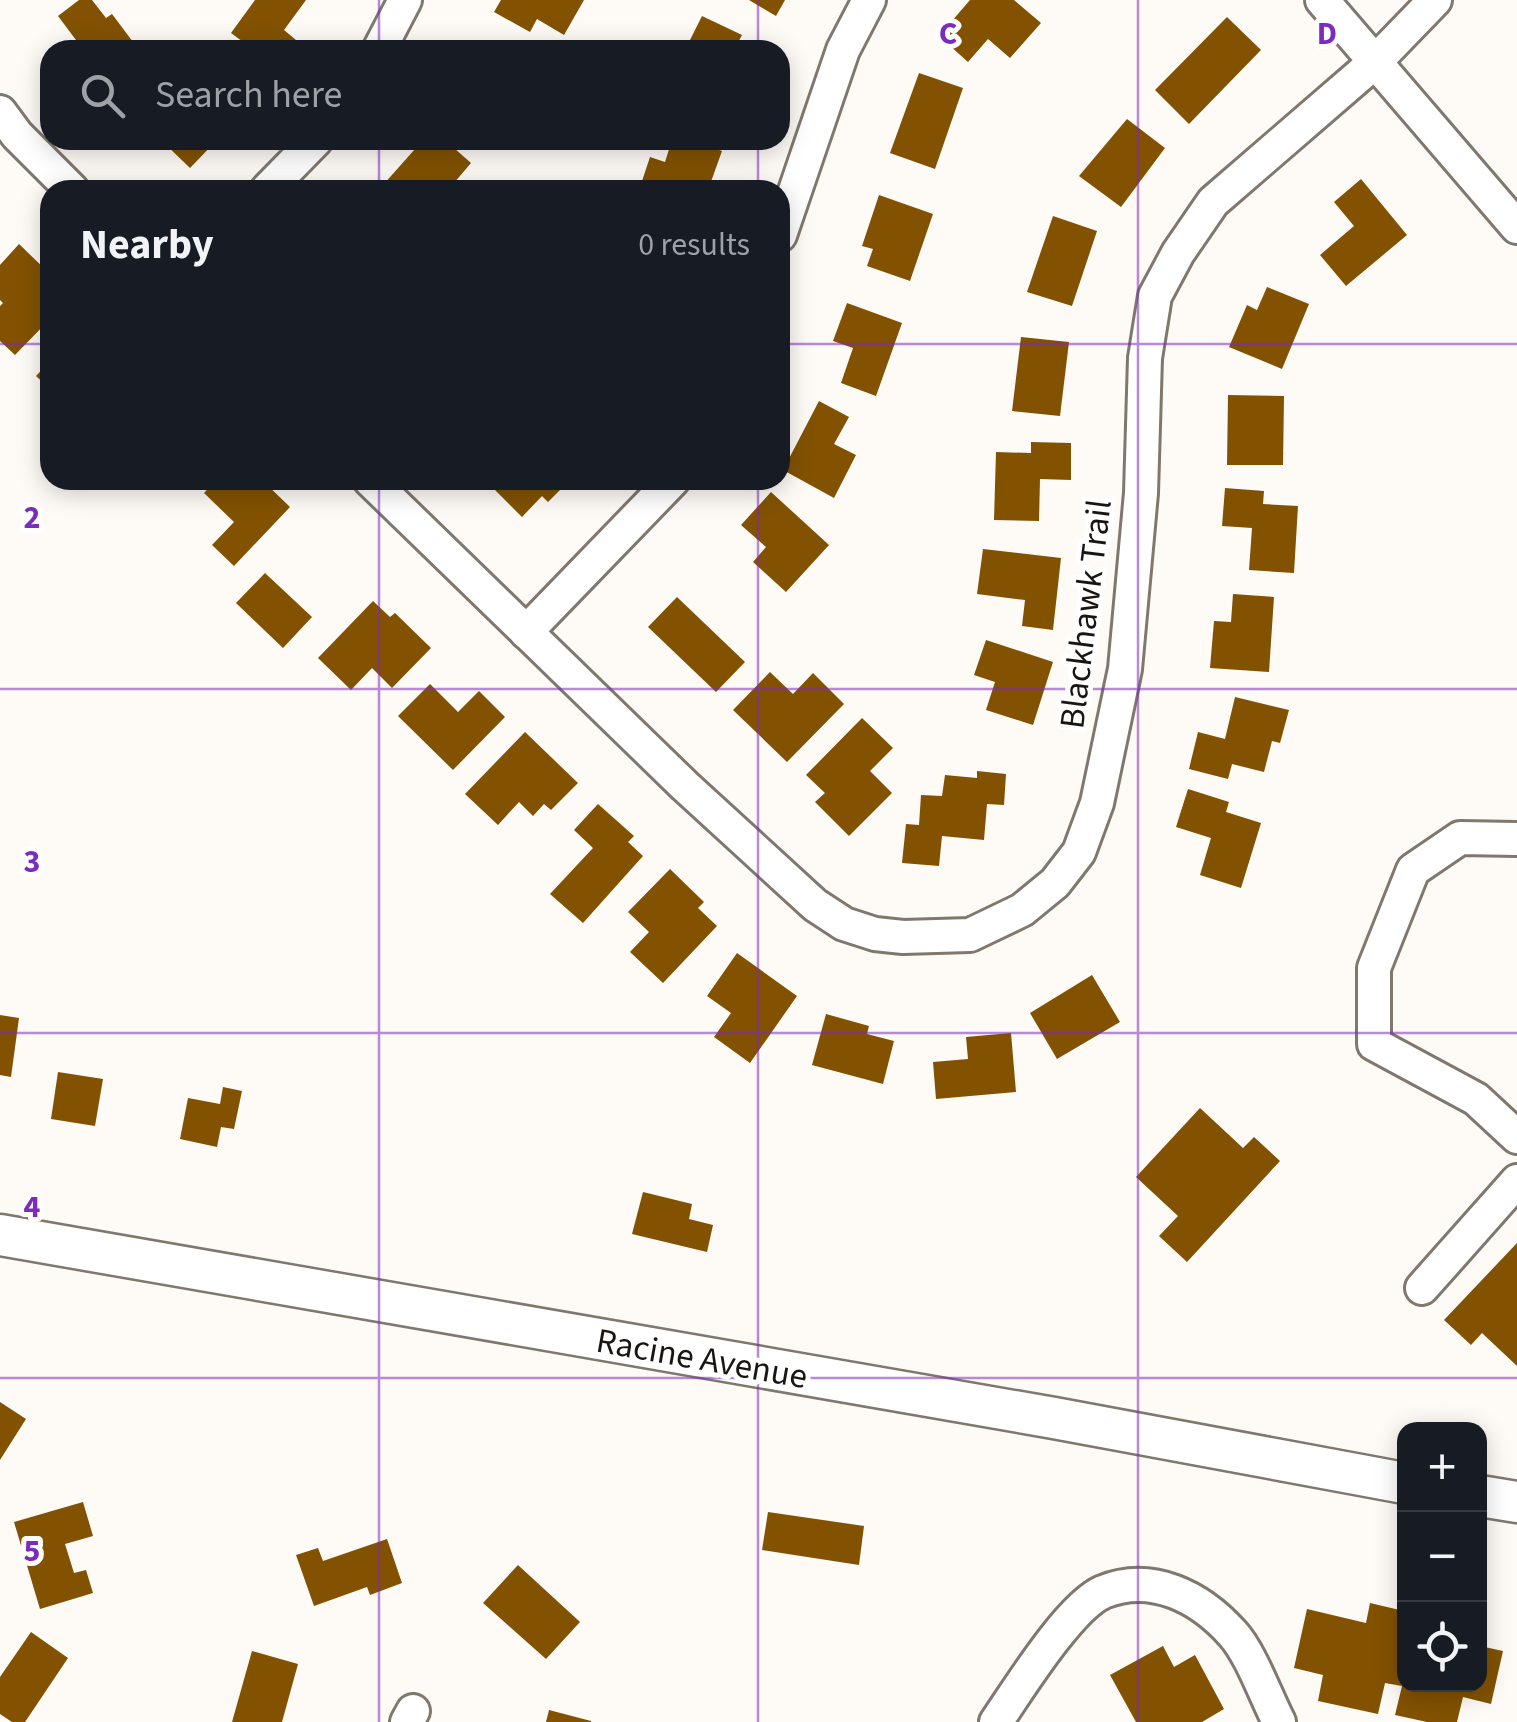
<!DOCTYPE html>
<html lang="en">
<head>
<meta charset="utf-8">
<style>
  :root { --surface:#171b24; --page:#242831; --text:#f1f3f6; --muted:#9ea1a6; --line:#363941 }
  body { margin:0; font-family:"Source Sans 3",sans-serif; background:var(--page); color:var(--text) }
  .controls { position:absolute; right:30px; bottom:30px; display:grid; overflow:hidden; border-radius:20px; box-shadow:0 5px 25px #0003 }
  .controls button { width:90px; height:90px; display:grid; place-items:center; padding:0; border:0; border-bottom:2px solid var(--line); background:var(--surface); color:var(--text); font:50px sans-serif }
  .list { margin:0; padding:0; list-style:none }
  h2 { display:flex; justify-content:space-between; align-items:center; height:130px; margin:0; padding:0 40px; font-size:42px }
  h2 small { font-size:32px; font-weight:400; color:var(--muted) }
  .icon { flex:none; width:55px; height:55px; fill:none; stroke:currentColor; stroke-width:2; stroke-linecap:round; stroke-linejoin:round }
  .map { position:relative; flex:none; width:1517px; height:1722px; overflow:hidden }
  .search { position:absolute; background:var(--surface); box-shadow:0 5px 25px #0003; left:40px; top:40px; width:750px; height:110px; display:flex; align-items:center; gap:25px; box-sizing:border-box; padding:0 35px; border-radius:30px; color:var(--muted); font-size:38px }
  .panel { position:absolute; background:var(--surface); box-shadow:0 5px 25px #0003; left:40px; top:180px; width:750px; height:310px; border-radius:30px }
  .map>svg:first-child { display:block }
  .building { fill:#825200 }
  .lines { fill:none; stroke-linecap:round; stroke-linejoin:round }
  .minor-casing { stroke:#80776d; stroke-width:38 }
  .major-casing { stroke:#80776d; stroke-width:45 }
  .minor { stroke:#fff; stroke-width:32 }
  .major { stroke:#fff; stroke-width:40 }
  .grid { fill:none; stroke:#7b2cbf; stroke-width:2.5; stroke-opacity:0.55 }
  .labels { text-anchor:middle; stroke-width:10; stroke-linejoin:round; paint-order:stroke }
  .street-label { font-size:35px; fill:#191512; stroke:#fff }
  .grid-label { font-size:32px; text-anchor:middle; font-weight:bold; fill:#7b2cbf; stroke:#fff; stroke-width:10; stroke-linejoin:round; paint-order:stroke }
</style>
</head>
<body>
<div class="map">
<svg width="1517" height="1722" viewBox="0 0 1517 1722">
  <rect width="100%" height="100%" fill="#fefaf6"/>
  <g class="building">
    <path d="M79,0H92L106,18L112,14L139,50H63L76,40L58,16Z"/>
    <path d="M255,0H306L284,30L296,40L289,50H254L231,33Z"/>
    <path d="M501,0H584L564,35L537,19L530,32L494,12Z"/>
    <path d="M749,0H785L776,16Z"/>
    <path d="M970,0H1014L1041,23L1010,58L988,39L968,62L939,36Z"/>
    <path d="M702,16L742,35L734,50H685Z"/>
    <path d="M1227,17L1261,50L1189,124L1155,90Z"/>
    <path d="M919,73L963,88L935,169L890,153Z"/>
    <path d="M1127,119L1165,148L1121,207L1079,176Z"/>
    <path d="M161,140H217L190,168Z"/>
    <path d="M423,140H445L471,163L448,190H389L383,185Z"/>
    <path d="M672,140H692L722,151L708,190H639L650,157L665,162Z"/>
    <path d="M1361,179L1407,235L1346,286L1320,255L1354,226L1334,202Z"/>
    <path d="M879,195L933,214L910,281L867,266L873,249L862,246Z"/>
    <path d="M1053,216L1097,231L1072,306L1027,292Z"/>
    <path d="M19,244L50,274V319L15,355L0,341V306L3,303L0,300V265Z"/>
    <path d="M1267,287L1309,304L1282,369L1229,347L1247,305L1257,310Z"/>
    <path d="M847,303L902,323L876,396L841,383L853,348L833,341Z"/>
    <path d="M1021,337L1069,342L1060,416L1012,411Z"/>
    <path d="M50,361V389L36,376Z"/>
    <path d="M1228,395L1284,396L1283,465H1227Z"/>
    <path d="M819,401L849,417L834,444L856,455L834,498L783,470Z"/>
    <path d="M1031,442L1071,443V480L1040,479L1039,521L994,520L996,452L1031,453Z"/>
    <path d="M216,480H262L290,507L234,566L212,545L234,522L204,493Z"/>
    <path d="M495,480H570L548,502L542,496L522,517L490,485Z"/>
    <path d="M1225,488L1264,491L1263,504L1298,506L1294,573L1249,570L1252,528L1222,526Z"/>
    <path d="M771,492L829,545L786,592L753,562L766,547L741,525Z"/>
    <path d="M983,549L1061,558L1053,630L1022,626L1025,600L977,594Z"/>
    <path d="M265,573L312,617L283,648L236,603Z"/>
    <path d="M1233,594L1274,597L1269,672L1210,668L1214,621L1231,622Z"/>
    <path d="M677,597L745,662L716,692L648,627Z"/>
    <path d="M373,601L390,617L395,613L431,648L392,688L372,668L351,690L318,658Z"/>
    <path d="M986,640L1053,662L1033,725L986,710L995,682L974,675Z"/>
    <path d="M770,672L793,694L813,673L844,704L787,762L733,710Z"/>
    <path d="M430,684L458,712L479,691L505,717L453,770L398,716Z"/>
    <path d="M1235,697L1289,710L1280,743L1272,741L1264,772L1232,764L1228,779L1189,769L1198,732L1225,739Z"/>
    <path d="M862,718L893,748L870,771L892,793L849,836L815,802L825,793L806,775Z"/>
    <path d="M525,732L578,783L551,810L544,804L533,816L519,802L498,825L465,794Z"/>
    <path d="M977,771L1006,774L1004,805L987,804L984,840L942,836L939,866L902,863L906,824L919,825L921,795L942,796L945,775L977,778Z"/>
    <path d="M1188,789L1229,802L1226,812L1261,823L1241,888L1200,875L1211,838L1176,827Z"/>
    <path d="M598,804L634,836L628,842L643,856L583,923L550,894L593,848L574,830Z"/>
    <path d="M670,869L704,902L698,908L717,926L663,983L630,952L649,932L628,912Z"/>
    <path d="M737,953L797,996L750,1063L714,1037L731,1013L707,996Z"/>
    <path d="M1092,975L1120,1022L1057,1059L1030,1013Z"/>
    <path d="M826,1014L869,1026L867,1034L894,1041L883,1084L812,1065Z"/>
    <path d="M0,1015L19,1018L11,1077L0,1075Z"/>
    <path d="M1011,1033L1016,1092L936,1099L933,1062L968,1059L966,1037Z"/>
    <path d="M58,1072L103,1079L95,1126L51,1119Z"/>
    <path d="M223,1087L242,1091L234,1129L221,1127L217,1147L180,1139L188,1098L220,1104Z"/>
    <path d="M1200,1108L1243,1148L1254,1137L1280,1161L1187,1262L1159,1236L1178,1216L1136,1177Z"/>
    <path d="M643,1192L692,1204L689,1219L713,1225L707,1252L632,1234Z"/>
    <path d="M1517,1243V1366L1482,1333L1471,1345L1444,1320Z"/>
    <path d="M0,1402L26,1419L0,1460Z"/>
    <path d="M83,1502L93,1536L65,1544L74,1573L86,1570L93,1593L40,1609L14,1522Z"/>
    <path d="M768,1512L864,1526L859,1565L762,1550Z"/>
    <path d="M387,1539L402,1583L370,1595L367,1587L314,1606L296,1555L318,1548L323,1561Z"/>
    <path d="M518,1565L580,1622L546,1659L483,1603Z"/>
    <path d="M1370,1603L1404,1611V1684H1480V1646L1503,1651L1491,1704L1463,1697L1457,1722H1427L1395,1715L1402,1686L1385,1683L1378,1714L1318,1701L1323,1675L1294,1668L1307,1609L1366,1623Z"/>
    <path d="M31,1632L68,1658L25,1722H12L0,1714V1677Z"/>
    <path d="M1163,1646L1174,1667L1195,1655L1224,1709L1202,1722H1136L1110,1675Z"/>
    <path d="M252,1651L298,1664L282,1722H232Z"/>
    <path d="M549,1710L591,1721V1722H546Z"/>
  </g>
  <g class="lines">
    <g class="minor-casing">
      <g id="minor">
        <path d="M1322,0L1517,227"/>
        <path d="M379,50L405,0"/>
        <path d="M0,112L17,135L72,190"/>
        <path d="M267,190L316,140"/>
        <path d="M780,235L843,50L869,0"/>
        <path d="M370,480L685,786L815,905L844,924L875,934L903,937L970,935L1022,910L1055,883L1079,852L1097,803L1125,669L1141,493L1145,358L1155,296L1178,253L1213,202L1375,62L1435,0"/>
        <path d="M526,632L673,480"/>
        <path d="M1517,839L1460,838L1413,870L1374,968V1044L1476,1099L1517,1137"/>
        <path d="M1422,1288L1517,1181"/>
        <path d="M407,1722L413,1711"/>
        <path d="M996,1722C1018,1690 1069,1607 1103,1592C1152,1572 1200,1597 1233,1634C1251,1654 1266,1697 1279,1722"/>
      </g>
    </g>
    <g class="major-casing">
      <g id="major">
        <path d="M0,1235L1054,1418L1404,1483"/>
        <path d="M1480,1496L1517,1502"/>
      </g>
    </g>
    <use href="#minor" class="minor"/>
    <use href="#major" class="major"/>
  </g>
  <path class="grid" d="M379,0V50M758,0V50M1138,0V1722M379,140V190M758,140V190M0,344H50M780,344H1517M379,480V1722M758,480V1722M0,689H1517M0,1033H1517M0,1378H1517"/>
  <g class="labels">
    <g class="street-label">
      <text transform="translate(1085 614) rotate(-83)" y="12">Blackhawk Trail</text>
      <text transform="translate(702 1358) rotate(10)" y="12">Racine Avenue</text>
    </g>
  </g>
  <g class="grid-label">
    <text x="948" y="44">C</text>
    <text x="1327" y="44">D</text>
    <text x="32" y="528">2</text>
    <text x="32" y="872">3</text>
    <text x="32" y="1217">4</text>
    <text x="32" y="1561">5</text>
  </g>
</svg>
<div class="controls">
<button>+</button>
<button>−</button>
<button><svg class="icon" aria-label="locate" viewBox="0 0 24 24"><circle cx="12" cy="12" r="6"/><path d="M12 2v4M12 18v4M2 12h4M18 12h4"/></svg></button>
</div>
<div class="search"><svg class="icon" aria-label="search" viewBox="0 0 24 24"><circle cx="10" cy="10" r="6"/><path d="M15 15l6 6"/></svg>Search here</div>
<section class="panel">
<h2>Nearby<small>0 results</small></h2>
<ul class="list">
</ul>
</section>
</div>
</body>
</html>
